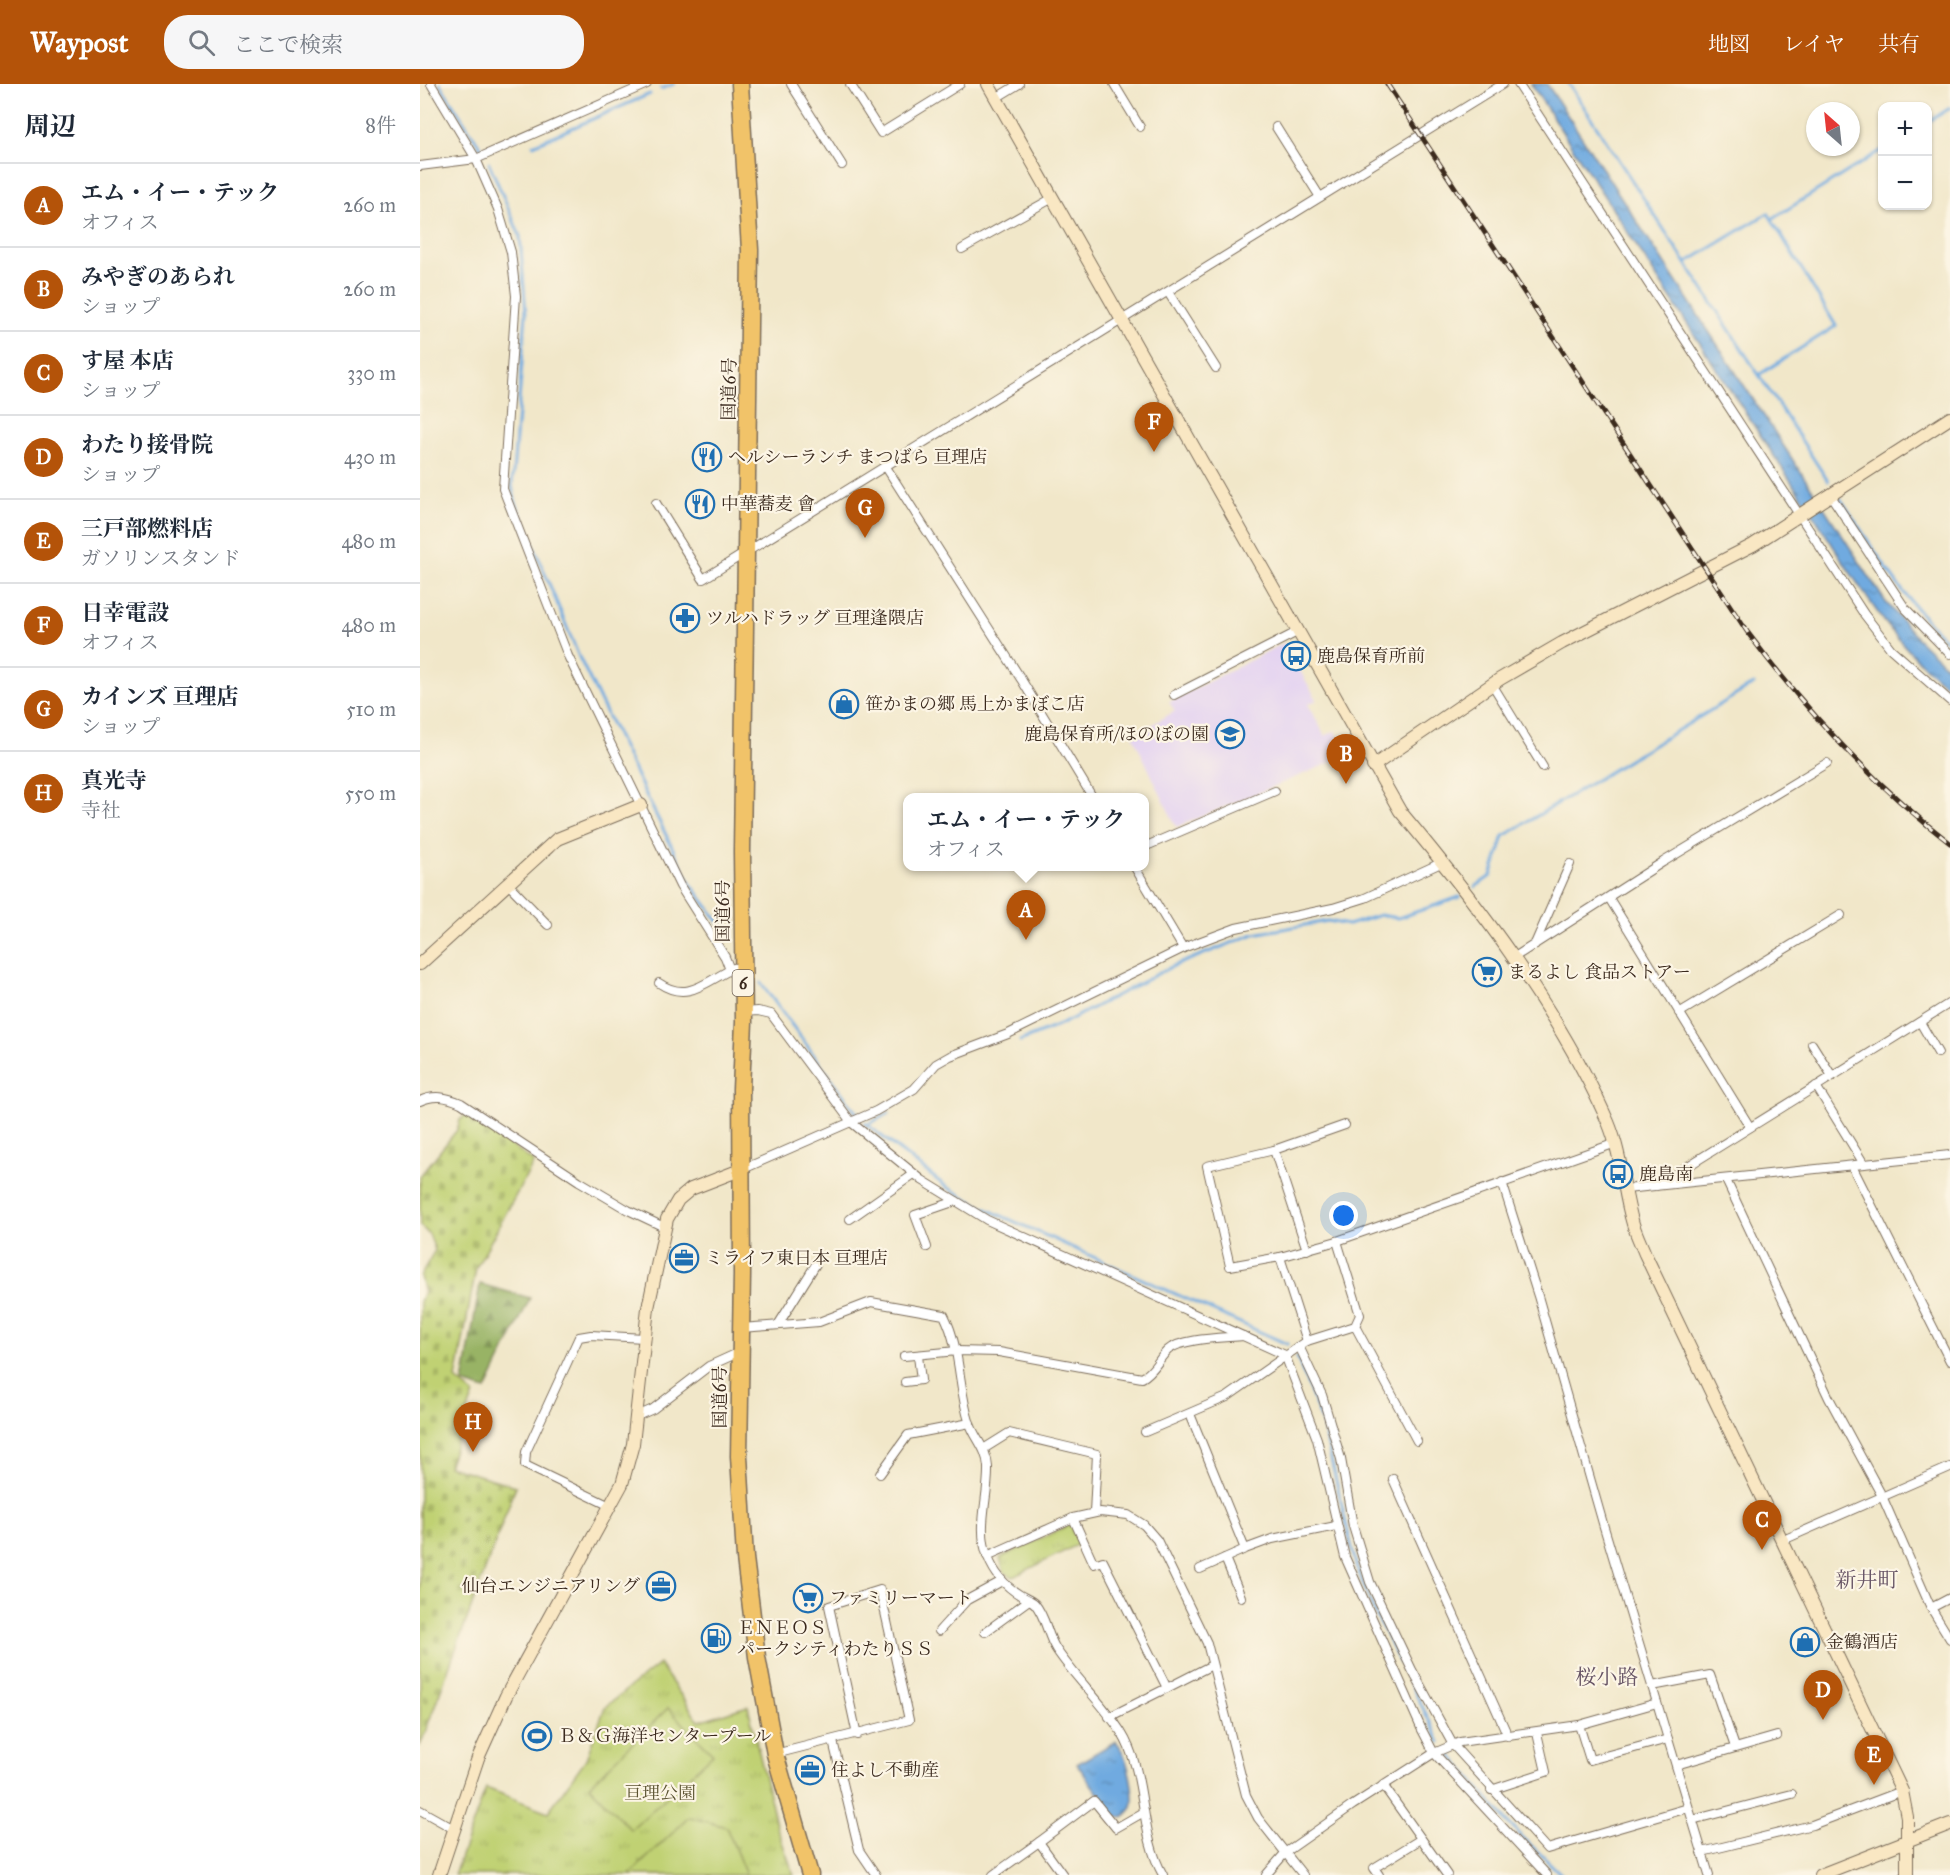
<!DOCTYPE html>
<html lang="ja">
<head>
<meta charset="utf-8">
<style>
  :root { --surface:#fff; --page:#f6f6f7; --text:#1f2937; --muted:#747a83; --line:#e0e1e3; --accent:#b45309 }
  body { margin:0; font-family:"IM FELL Great Primer","Noto Serif JP",serif; background:var(--page); color:var(--text) }
  .controls { position:absolute; right:18px; top:18px; display:grid; overflow:hidden; border-radius:12px; box-shadow:0 2px 4px #0004 }
  .controls button { width:54px; height:54px; display:grid; place-items:center; padding:0; border:0; border-bottom:2px solid var(--line); background:var(--surface); color:var(--text); font:30px sans-serif }
  .compass { position:absolute; left:1386px; top:18px; width:54px; height:54px; border-radius:50%; background:var(--surface); box-shadow:0 2px 4px #0004; rotate:333deg }
  .you { position:absolute; left:924px; top:1132px; width:21px; height:21px; margin:-15px; border:4px solid #fff; border-radius:50%; background:#1a73e8; box-shadow:0 0 0 9px #1a73e833 }
  .badge { display:grid; place-items:center; width:39px; height:39px; border-radius:50%; background:var(--accent); color:#fff; font-size:20px; font-weight:700 }
  .pin { position:absolute; translate:-50% -50px; filter:drop-shadow(0 2px 3px #0008) }
  .pin::after { content:''; position:absolute; top:32px; width:21px; height:18px; background:inherit; clip-path:polygon(0 0,100% 0,50% 100%) }
  .popup { position:absolute; left:483px; top:709px; width:246px; height:78px; box-sizing:border-box; display:grid; place-content:center; border-radius:12px; background:var(--surface); filter:drop-shadow(0 2px 4px #0005); font-size:20px; white-space:nowrap; color:var(--muted) }
  .popup b { font-size:22px; color:var(--text) }
  .popup::after { content:''; position:absolute; left:50%; top:100%; margin-left:-12px; border:12px solid transparent; border-top-color:var(--surface) }
  .list { margin:0; padding:0; list-style:none }
  h2 { display:flex; justify-content:space-between; align-items:center; height:78px; margin:0; padding:0 24px; font-size:26px }
  h2 small { font-size:20px; font-weight:400; color:var(--muted) }
  .list li { display:grid; grid-template-columns:39px 1fr auto; gap:18px; align-items:center; box-sizing:border-box; height:84px; padding:0 24px; border-top:2px solid var(--line) }
  .list b { display:block; font-size:22px; white-space:nowrap }
  .list p { margin:0; font-size:20px; white-space:nowrap; color:var(--muted) }
  .list em { font-size:20px; font-style:normal; color:var(--muted) }
  .icon { flex:none; width:33px; height:33px; fill:none; stroke:currentColor; stroke-width:2; stroke-linecap:round; stroke-linejoin:round }
  .map { position:relative; flex:none; width:1530px; height:1791px; overflow:hidden }
  header { display:flex; align-items:center; gap:36px; box-sizing:border-box; height:84px; padding:0 30px; background:var(--accent); color:#fff }
  header strong { font-size:28px }
  nav { display:flex; gap:33px; margin-inline-start:auto; font-size:21px }
  .search { width:420px; height:54px; background:var(--page); display:flex; align-items:center; gap:15px; box-sizing:border-box; padding:0 21px; border-radius:24px; color:var(--muted); font-size:22px }
  main { display:flex }
  aside { flex:1; background:var(--surface) }
  .map>svg:first-child { display:block }
  .built { fill:#e4d3f1 }
  .grass { fill:url(#grass-tufts); stroke:#7e7e48; stroke-width:1.5 }
  .forest { fill:url(#forest-firs); stroke:#6a6e42; stroke-width:1.5 }
  .cemetery { fill:url(#cemetery-stones); stroke:#7e7e48; stroke-width:1.5 }
  .pitch { fill:#c0d173; stroke:#7e7e48; stroke-width:1.5 }
  .water { fill:url(#water-ripples); stroke:#556a7f; stroke-width:1.5 }
  .lines { fill:none; stroke-linecap:round; stroke-linejoin:round }
  .stream { stroke:#6faae0; stroke-width:3 }
  .street-casing { stroke:#7b6c5a; stroke-width:10 }
  .secondary-casing { stroke:#7b6c5a; stroke-width:14 }
  .highway-casing { stroke:#7b6c5a; stroke-width:19 }
  .street { stroke:#fff; stroke-width:8 }
  .secondary { stroke:#f9e7c3; stroke-width:12 }
  .highway { stroke:#f1c369; stroke-width:16 }
  .rail-casing { stroke:#3b2a1e; stroke-width:5 }
  .rail { stroke:#fcf5e5; stroke-width:3; stroke-dasharray:9; stroke-linecap:butt }
  .labels { text-anchor:middle; stroke-width:4.5; stroke-linejoin:round; paint-order:stroke }
  .shield { fill:#fcf5e5; stroke:#75675a; stroke-width:1.5 }
  .shield-label { font-size:16px; font-weight:bold; fill:#3b2a1e }
  .street-label { font-size:18px; fill:#3b2a1e; stroke:#fcf5e5 }
  .poi-label { font-size:18px; fill:#3b2a1e; stroke:#fcf5e5; text-anchor:start }
  .park-label { font-size:18px; fill:#5c5433; stroke:#fcf5e5 }
  .quarter-label { font-size:21px; fill:#685566; stroke:#fcf5e5 }
</style>
</head>
<body>
<header>
<strong>Waypost</strong>
<div class="search"><svg class="icon" aria-label="search" viewBox="0 0 24 24"><circle cx="10" cy="10" r="6"/><path d="M15 15l6 6"/></svg>ここで検索</div>
<nav><a>地図</a><a>レイヤ</a><a>共有</a></nav>
</header>
<main>
<aside>
<h2>周辺<small>8件</small></h2>
<ul class="list">
<li><span class="badge">A</span><div><b>エム・イー・テック</b><p>オフィス</p></div><em>260 m</em></li>
<li><span class="badge">B</span><div><b>みやぎのあられ</b><p>ショップ</p></div><em>260 m</em></li>
<li><span class="badge">C</span><div><b>す屋 本店</b><p>ショップ</p></div><em>330 m</em></li>
<li><span class="badge">D</span><div><b>わたり接骨院</b><p>ショップ</p></div><em>430 m</em></li>
<li><span class="badge">E</span><div><b>三戸部燃料店</b><p>ガソリンスタンド</p></div><em>480 m</em></li>
<li><span class="badge">F</span><div><b>日幸電設</b><p>オフィス</p></div><em>480 m</em></li>
<li><span class="badge">G</span><div><b>カインズ 亘理店</b><p>ショップ</p></div><em>510 m</em></li>
<li><span class="badge">H</span><div><b>真光寺</b><p>寺社</p></div><em>550 m</em></li>
</ul>
</aside>
<div class="map">
<svg width="1530" height="1791" viewBox="0 0 1530 1791">
  <defs>
    <pattern id="grass-tufts" width="24" height="20" patternUnits="userSpaceOnUse" patternTransform="scale(1.5)"><rect width="24" height="20" fill="#c0d173"/><path d="M3 7l-1-3M5 7V3M7 7l1-3M15 17l-1-3M17 17v-4M19 17l1-3" fill="none" stroke="#a6b463"/></pattern>
    <pattern id="forest-firs" width="22" height="20" patternUnits="userSpaceOnUse" patternTransform="scale(1.5)"><rect width="22" height="20" fill="#98b365"/><path d="M5 1l3.5 6h-7zM16 11l3.5 6h-7z" fill="#7d9253"/></pattern>
    <pattern id="cemetery-stones" width="16" height="16" patternUnits="userSpaceOnUse" patternTransform="scale(1.5)"><rect width="16" height="16" fill="#c0d173"/><path d="M2 7V4a2 2 0 0 1 4 0v3zM10 15v-3a2 2 0 0 1 4 0v3z" fill="#a6b463"/></pattern>
    <pattern id="water-ripples" width="26" height="14" patternUnits="userSpaceOnUse" patternTransform="scale(1.5)"><rect width="26" height="14" fill="#6faae0"/><path d="M2 4q2-2 4 0t4 0M15 11q2-2 4 0t4 0" fill="none" stroke="#5c8bb5"/></pattern>
  </defs>
  <rect width="100%" height="100%" fill="#fcf5e5"/>
  <filter id="ink" filterUnits="userSpaceOnUse"><feTurbulence type="fractalNoise" baseFrequency=".0167" numOctaves="2"/><feDisplacementMap in="SourceGraphic" scale="12" xChannelSelector="R" yChannelSelector="G"/><feConvolveMatrix kernelMatrix="1 2 1 2 8 2 1 2 1" color-interpolation-filters="sRGB"/></filter>
  <filter id="wash" filterUnits="userSpaceOnUse"><feTurbulence type="fractalNoise" baseFrequency=".008" numOctaves="4" result="noise"/><feDisplacementMap in="SourceGraphic" scale="24" xChannelSelector="R" yChannelSelector="G"/><feGaussianBlur stdDeviation="1.35" result="paint"/><feColorMatrix in="noise" values="0 0 0 0 0 0 0 0 0 0 0 0 0 0 0 0 0 1.4 0 .05"/><feComposite in="paint" operator="in"/></filter>
  <g filter="url(#wash)">
    <rect width="100%" height="100%" fill="#f1e7c9"/>
    <path class="built" d="M864,559L897,616L888,620L905,652L915,647L929,671L756,743L713,652L755,627L749,618Z"/>
    <g class="grass">
      <path d="M651,1440L659,1460L593,1493L584,1488L580,1474Z"/>
      <path d="M239,1580L279,1637L328,1622L357,1744L374,1791H34L66,1704L128,1728L166,1675L185,1623Z"/>
    </g>
    <path class="forest" d="M60,1200L110,1214L66,1306L43,1299Z"/>
    <path class="cemetery" d="M47,1030L114,1078L56,1184L36,1295L54,1310L28,1382L96,1402L0,1662V1218L4,1208L0,1192L15,1166L9,1150L0,1142V1092L37,1046L40,1036Z"/>
    <g class="pitch">
      <path d="M248,1624L293,1670L211,1746L169,1702Z"/>
      <path d="M269,1733L306,1743L326,1791H209Z"/>
    </g>
    <g class="water">
      <path d="M1111,0H1127L1465,517L1497,554L1530,586V604C1465,556 1425,477 1380,411C1289,275 1201,137 1111,0Z"/>
      <path d="M696,1657C707,1670 713,1700 713,1717C713,1724 709,1728 703,1733L694,1732L657,1680Z"/>
    </g>
    <g class="lines">
      <g class="stream">
        <path d="M20,0L64,69"/>
        <path d="M1149,0L1408,397"/>
        <path d="M241,5L254,0"/>
        <path d="M1508,38L1530,24"/>
        <path d="M113,61L230,10"/>
        <path d="M69,79L100,152L106,230L92,402L95,416L159,573L232,723L270,799L308,850"/>
        <path d="M1352,135L1462,66"/>
        <path d="M1266,179L1348,129L1416,242L1340,290"/>
        <path d="M1420,414C1454,465 1485,519 1530,560"/>
        <path d="M1055,803L1071,792L1084,752L1334,600"/>
        <path d="M341,899L438,1031"/>
        <path d="M600,957L642,940L751,883L834,850L908,837L928,841L960,831L978,834L1040,813"/>
        <path d="M445,1039L525,1102L562,1123L867,1260"/>
        <path d="M447,1041L469,1029"/>
        <path d="M877,1273L902,1337L936,1481L953,1525L1020,1658"/>
        <path d="M1031,1671L1091,1742L1142,1791"/>
      </g>
    </g>
  </g>
  <g filter="url(#ink)">
    <g class="lines">
      <g class="street-casing">
        <g id="street">
          <path d="M11,0L56,75L78,125L91,168L96,212L83,405L148,572L260,802L305,873L310,886"/>
          <path d="M371,0L422,81"/>
          <path d="M430,0L461,49L540,0"/>
          <path d="M694,0L720,43"/>
          <path d="M1098,0L1444,530L1471,565L1530,617"/>
          <path d="M576,14L599,0"/>
          <path d="M856,43L900,113"/>
          <path d="M0,82L56,75L227,0"/>
          <path d="M542,165L631,115"/>
          <path d="M748,208L796,284"/>
          <path d="M466,383L601,595L673,714"/>
          <path d="M1411,412L1485,524L1530,570"/>
          <path d="M236,419L283,495L1083,0"/>
          <path d="M1072,600L1123,683"/>
          <path d="M754,611L877,548"/>
          <path d="M724,763L855,707"/>
          <path d="M714,782L763,864"/>
          <path d="M88,800L128,841"/>
          <path d="M1189,814L1330,1043"/>
          <path d="M1114,862L1150,780"/>
          <path d="M1093,874L1243,778L1407,679"/>
          <path d="M239,899C268,919 286,897 314,884"/>
          <path d="M324,928L338,927L351,930L432,1039L502,1096L567,1136L865,1271L897,1355L925,1473L1001,1644L1014,1669L1127,1791"/>
          <path d="M1259,929L1421,831"/>
          <path d="M1500,938L1518,969"/>
          <path d="M1392,960L1412,992"/>
          <path d="M1396,1002L1444,1080"/>
          <path d="M0,1017C14,1010 27,1013 41,1019L159,1097L208,1126L244,1143"/>
          <path d="M854,1066L887,1166"/>
          <path d="M1432,1082L1530,1277"/>
          <path d="M321,1086L456,1027L494,1005L516,980L530,972L588,950L768,862L816,844L913,824L945,814L1023,778"/>
          <path d="M1306,1096L1409,1314L1462,1412L1511,1524L1530,1555"/>
          <path d="M1082,1098L1118,1212L1184,1443L1289,1791"/>
          <path d="M1236,1102L1530,919"/>
          <path d="M1206,1105L1530,1071"/>
          <path d="M430,1135L494,1090"/>
          <path d="M507,1163L495,1131L536,1117"/>
          <path d="M860,1173L917,1157"/>
          <path d="M358,1241L396,1180"/>
          <path d="M935,1242L997,1357"/>
          <path d="M321,1244L399,1238L451,1218L524,1231C541,1265 538,1302 549,1337C554,1354 567,1364 568,1383C569,1413 556,1444 568,1473C574,1489 585,1502 600,1511C605,1514 611,1516 615,1520C626,1533 627,1551 636,1565C655,1594 682,1618 701,1648C728,1691 718,1747 743,1791"/>
          <path d="M887,1257L860,1173L810,1182L787,1082L854,1066L925,1041"/>
          <path d="M879,1262L902,1311L921,1375L933,1442L950,1498L992,1586L1033,1661L1127,1765L1268,1724"/>
          <path d="M484,1272L537,1267L579,1268L722,1294C735,1287 738,1275 748,1266C762,1254 804,1254 823,1252"/>
          <path d="M485,1298L501,1296L498,1272"/>
          <path d="M770,1330L825,1465L852,1455L916,1442"/>
          <path d="M217,1332L233,1325L289,1282L320,1268"/>
          <path d="M725,1348L807,1313L887,1257L935,1242L940,1231L917,1157L1196,1059"/>
          <path d="M565,1364L589,1349L677,1370L674,1429"/>
          <path d="M460,1390L488,1351L550,1339"/>
          <path d="M973,1395L1088,1652"/>
          <path d="M190,1422L105,1381L106,1368L159,1253L171,1251L224,1254"/>
          <path d="M653,1434L674,1480L683,1477L747,1604L689,1633"/>
          <path d="M1361,1457L1530,1383"/>
          <path d="M567,1472L653,1434L680,1428L708,1431L724,1441L737,1456L787,1559L826,1711L838,1734L883,1791"/>
          <path d="M805,1474L821,1513"/>
          <path d="M780,1485L825,1465"/>
          <path d="M1511,1524L1530,1514"/>
          <path d="M519,1547L547,1516L582,1497"/>
          <path d="M565,1548L609,1516"/>
          <path d="M1232,1602L1290,1591L1315,1663"/>
          <path d="M747,1604L792,1581"/>
          <path d="M1159,1641L1170,1676L1248,1655"/>
          <path d="M413,1657L439,1766L456,1791"/>
          <path d="M355,1670L489,1636L460,1506L409,1522L437,1651"/>
          <path d="M1256,1681L1357,1652"/>
          <path d="M963,1701L1027,1791"/>
          <path d="M1071,1706L1126,1688L1117,1649"/>
          <path d="M0,1726L34,1745"/>
          <path d="M1272,1736L1372,1710"/>
          <path d="M619,1758L674,1717L696,1744L724,1728"/>
          <path d="M1282,1768L1392,1741L1482,1707"/>
          <path d="M573,1791L619,1758L643,1791"/>
          <path d="M846,1791L866,1768L933,1721L1014,1669L1040,1658L1159,1641L1237,1619"/>
          <path d="M959,1791L954,1784L1001,1755"/>
        </g>
      </g>
      <g class="secondary-casing">
        <g id="secondary">
          <path d="M568,0L980,727C1057,819 1140,928 1188,1038C1202,1071 1203,1107 1213,1140C1216,1150 1221,1160 1225,1170L1482,1707L1487,1733V1791"/>
          <path d="M953,682L1080,595L1142,559L1333,461L1530,334"/>
          <path d="M0,880L137,755L221,721"/>
          <path d="M19,1791L58,1674L86,1612L202,1400L213,1360L228,1224L247,1135L258,1116L271,1105L320,1086"/>
          <path d="M1400,1791L1530,1740"/>
        </g>
      </g>
      <g class="highway-casing">
        <path id="highway" d="M320,0L330,166L322,768L324,938L321,1005L322,1190L319,1372L325,1474L337,1573L355,1670L390,1791"/>
      </g>
      <use href="#street" class="street"/>
      <use href="#secondary" class="secondary"/>
      <use href="#highway" class="highway"/>
      <g class="rail-casing">
        <path id="rail" d="M967,0L1328,549C1387,628 1452,699 1530,759"/>
      </g>
      <use href="#rail" class="rail"/>
    </g>
  </g>
  <defs>
    <g id="restaurant-ring" transform="scale(1.5)"><circle r="9.5" fill="#fcf5e5" stroke="#1f6fb2" stroke-width="1.5"/><path d="M-5-6h1v4h1v-4h1v4h1v-4h1v5L-1.5 .5V6h-2V.5L-5-1ZM5-6V6H3V1.5H1.5Q1.5-4 5-6Z" fill="#1f6fb2"/></g>
    <g id="pharmacy-ring" transform="scale(1.5)"><circle r="9.5" fill="#fcf5e5" stroke="#1f6fb2" stroke-width="1.5"/><path d="M-2-6h4v4h4v4h-4v4h-4v-4h-4v-4h4Z" fill="#1f6fb2"/></g>
    <g id="bus-ring" transform="scale(1.5)"><circle r="9.5" fill="#fcf5e5" stroke="#1f6fb2" stroke-width="1.5"/><path d="M-5-6H5V4H4V6H2V4H-2V6H-4V4H-5ZM-3.5-4V0h7V-4ZM-3.5 1.2v1.5H-2V1.2ZM2 1.2v1.5H3.5V1.2Z" fill="#1f6fb2"/></g>
    <g id="shop-ring" transform="scale(1.5)"><circle r="9.5" fill="#fcf5e5" stroke="#1f6fb2" stroke-width="1.5"/><path d="M-5-2.5h2.3a2.7 3.5 0 0 1 5.4 0H5L5.5 6h-11ZM-1.5-2.5h3a1.5 2.3 0 0 0-3 0Z" fill="#1f6fb2"/></g>
    <g id="school-ring" transform="scale(1.5)"><circle r="9.5" fill="#fcf5e5" stroke="#1f6fb2" stroke-width="1.5"/><path d="M0-5L7-2L0 1L-7-2ZM-4 1L0 2.5L4 1V4Q0 6-4 4Z" fill="#1f6fb2"/></g>
    <g id="supermarket-ring" transform="scale(1.5)"><circle r="9.5" fill="#fcf5e5" stroke="#1f6fb2" stroke-width="1.5"/><path d="M-6-5.5h2.5l.6 2H6L4.5 2H-2.5L-4.4-4H-6ZM-1.5 3.2a1.3 1.3 0 1 0 .1 0ZM3 3.2a1.3 1.3 0 1 0 .1 0Z" fill="#1f6fb2"/></g>
    <g id="office-ring" transform="scale(1.5)"><circle r="9.5" fill="#fcf5e5" stroke="#1f6fb2" stroke-width="1.5"/><path d="M-6-3h4V-5.5h4V-3h4V5H-6ZM-1-4.5V-3h2v-1.5ZM-6 0V1H6V0Z" fill="#1f6fb2"/></g>
    <g id="fuel-ring" transform="scale(1.5)"><circle r="9.5" fill="#fcf5e5" stroke="#1f6fb2" stroke-width="1.5"/><path d="M-5.5-6h7V0h2V4h1.3V-2.5L3-4.5l.8-.8L6-3V5H2.5V1h-1V6h-7ZM-4.2-4.7v3.2H.2V-4.7Z" fill="#1f6fb2"/></g>
    <g id="stadium-ring" transform="scale(1.5)"><circle r="9.5" fill="#fcf5e5" stroke="#1f6fb2" stroke-width="1.5"/><path d="M0-5a6.5 5 0 1 0 0 10a6.5 5 0 1 0 0-10ZM-3.5-1.8h7v3.6h-7Z" fill="#1f6fb2"/></g>
  </defs>
  <g fill-rule="evenodd">
    <use href="#restaurant-ring" x="287" y="373"/>
    <use href="#restaurant-ring" x="280" y="420"/>
    <use href="#pharmacy-ring" x="265" y="534"/>
    <use href="#bus-ring" x="876" y="572"/>
    <use href="#shop-ring" x="424" y="620"/>
    <use href="#school-ring" x="810" y="650"/>
    <use href="#supermarket-ring" x="1067" y="888"/>
    <use href="#bus-ring" x="1198" y="1090"/>
    <use href="#office-ring" x="264" y="1174"/>
    <use href="#office-ring" x="241" y="1502"/>
    <use href="#supermarket-ring" x="388" y="1514"/>
    <use href="#fuel-ring" x="296" y="1554"/>
    <use href="#shop-ring" x="1385" y="1558"/>
    <use href="#stadium-ring" x="117" y="1652"/>
    <use href="#office-ring" x="390" y="1686"/>
  </g>
  <g class="labels">
    <rect class="shield" x="312.5" y="886" width="21" height="26" rx="4.5"/>
    <g class="shield-label">
      <text x="323" y="905">6</text>
    </g>
    <g class="street-label">
      <text transform="translate(309 305) rotate(-89)" y="6">国道6号</text>
      <text transform="translate(303 827) rotate(-90)" y="6">国道6号</text>
      <text transform="translate(300 1313) rotate(-90)" y="6">国道6号</text>
    </g>
    <g class="poi-label">
      <text x="308" y="379">ヘルシーランチ まつばら 亘理店</text>
      <text x="301" y="426">中華蕎麦 會</text>
      <text x="286" y="540">ツルハドラッグ 亘理逢隈店</text>
      <text x="897" y="578">鹿島保育所前</text>
      <text x="445" y="626">笹かまの郷 馬上かまぼこ店</text>
      <text x="789" y="656" text-anchor="end">鹿島保育所/ほのぼの園</text>
      <text x="1088" y="894">まるよし 食品ストアー</text>
      <text x="1219" y="1096">鹿島南</text>
      <text x="285" y="1180">ミライフ東日本 亘理店</text>
      <text x="220" y="1508" text-anchor="end">仙台エンジニアリング</text>
      <text x="409" y="1520">ファミリーマート</text>
      <text x="317" y="1550">ＥＮＥＯＳ<tspan x="317" dy="21">パークシティわたりＳＳ</tspan></text>
      <text x="1406" y="1564">金鶴酒店</text>
      <text x="138" y="1658">Ｂ＆Ｇ海洋センタープール</text>
      <text x="411" y="1692">住よし不動産</text>
    </g>
    <g class="park-label">
      <text x="240" y="1715">亘理公園</text>
    </g>
    <g class="quarter-label">
      <text x="1447" y="1503">新井町</text>
      <text x="1187" y="1600">桜小路</text>
    </g>
  </g>
</svg>
<div class="controls">
<button>+</button>
<button>−</button>
</div>
<svg class="compass" viewBox="-18 -18 36 36"><path d="M0-13l5 13h-10z" fill="#e53935"/><path d="M0 13l5-13h-10z" fill="#747a83"/></svg>
<div class="you"></div>
<div class="pin badge" style="left:606px;top:856px">A</div>
<div class="popup"><b>エム・イー・テック</b>オフィス</div>
<div class="pin badge" style="left:926px;top:700px">B</div>
<div class="pin badge" style="left:1342px;top:1466px">C</div>
<div class="pin badge" style="left:1403px;top:1636px">D</div>
<div class="pin badge" style="left:1454px;top:1701px">E</div>
<div class="pin badge" style="left:734px;top:368px">F</div>
<div class="pin badge" style="left:445px;top:454px">G</div>
<div class="pin badge" style="left:53px;top:1368px">H</div>
</div>
</main>
</body>
</html>
